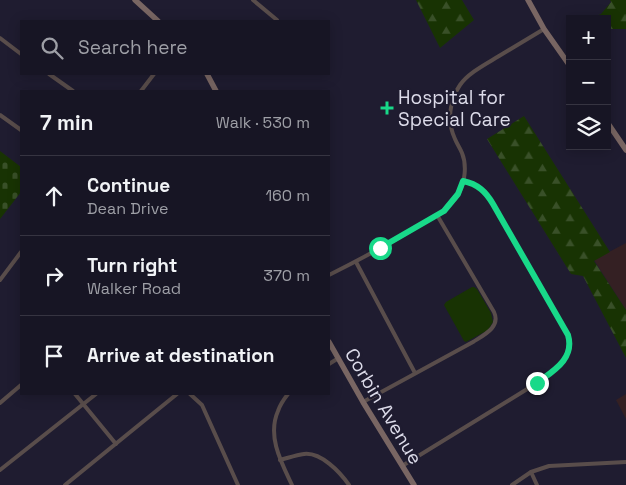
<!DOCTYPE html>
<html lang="en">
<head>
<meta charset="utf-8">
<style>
  :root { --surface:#171524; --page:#242231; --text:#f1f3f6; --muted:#9e9fa6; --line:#363441 }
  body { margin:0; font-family:"Space Grotesk",sans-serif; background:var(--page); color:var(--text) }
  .controls { position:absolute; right:15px; top:15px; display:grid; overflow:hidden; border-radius:0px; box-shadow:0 2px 12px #0003 }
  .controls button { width:45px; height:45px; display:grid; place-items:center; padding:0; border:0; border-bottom:1px solid var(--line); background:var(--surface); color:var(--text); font:25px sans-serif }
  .stop { position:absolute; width:15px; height:15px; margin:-11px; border:4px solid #18d989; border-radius:50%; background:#fff }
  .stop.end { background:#18d989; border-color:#fff; box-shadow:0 1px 5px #0008 }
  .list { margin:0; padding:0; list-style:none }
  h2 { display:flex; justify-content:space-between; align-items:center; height:65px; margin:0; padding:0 20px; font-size:21px }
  h2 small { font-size:16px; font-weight:400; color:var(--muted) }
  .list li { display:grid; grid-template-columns:32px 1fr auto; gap:15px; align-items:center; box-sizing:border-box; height:80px; padding:0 20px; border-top:1px solid var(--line) }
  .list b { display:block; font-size:19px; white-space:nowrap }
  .list p { margin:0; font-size:16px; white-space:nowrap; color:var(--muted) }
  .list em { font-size:16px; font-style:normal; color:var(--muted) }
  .icon { flex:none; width:28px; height:28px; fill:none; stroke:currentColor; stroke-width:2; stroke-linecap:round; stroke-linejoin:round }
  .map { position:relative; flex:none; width:626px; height:485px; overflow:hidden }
  .search { position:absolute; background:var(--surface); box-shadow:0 2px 12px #0003; left:20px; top:20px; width:310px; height:55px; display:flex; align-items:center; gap:12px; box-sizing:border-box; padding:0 18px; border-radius:0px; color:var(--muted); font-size:19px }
  .panel { position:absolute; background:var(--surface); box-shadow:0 2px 12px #0003; left:20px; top:90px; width:310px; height:305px; border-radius:0px }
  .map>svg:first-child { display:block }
  .education { fill:#342023 }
  .green { fill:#183303 }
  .forest { fill:url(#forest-firs) }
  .cemetery { fill:url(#cemetery-stones) }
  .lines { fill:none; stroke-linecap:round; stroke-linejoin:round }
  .street { stroke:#594d4b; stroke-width:4 }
  .secondary { stroke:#796663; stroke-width:5.5 }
  .route { stroke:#18d989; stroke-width:6 }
  .poi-dot { fill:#18d989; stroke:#1f1c30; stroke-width:2 }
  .labels { text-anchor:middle; stroke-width:4.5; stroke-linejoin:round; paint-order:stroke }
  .poi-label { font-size:19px; fill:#dcdbe9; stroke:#1f1c30; text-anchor:start }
  .street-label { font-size:19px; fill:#dcdbe9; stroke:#1f1c30 }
</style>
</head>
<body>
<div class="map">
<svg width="626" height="485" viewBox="0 0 626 485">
  <defs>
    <pattern id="forest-firs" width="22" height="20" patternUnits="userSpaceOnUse" patternTransform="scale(1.25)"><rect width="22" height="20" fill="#183303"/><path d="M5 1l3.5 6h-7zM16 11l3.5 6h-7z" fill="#395028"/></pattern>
    <pattern id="cemetery-stones" width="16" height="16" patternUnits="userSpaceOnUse" patternTransform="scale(1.25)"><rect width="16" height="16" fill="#183303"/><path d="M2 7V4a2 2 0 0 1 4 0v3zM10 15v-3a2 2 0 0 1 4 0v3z" fill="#395028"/></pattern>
  </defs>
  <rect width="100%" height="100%" fill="#1f1c30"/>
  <g class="education">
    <path d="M626,243V310L594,260Z"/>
    <path d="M626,394V419L616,400Z"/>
  </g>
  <path class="green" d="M472,287H474L477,289L491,313L493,322L488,330L466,342L464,341L444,305L446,302Z"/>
  <g class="forest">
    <path d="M416,0H462L474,20L440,48Z"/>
    <path d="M610,0H626V29H607V19H588L601,14L611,2Z"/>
    <path d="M524,116L610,252L594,261L626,310V358L583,276L571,274L487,139Z"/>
  </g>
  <path class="cemetery" d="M0,151L21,167V192L0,219Z"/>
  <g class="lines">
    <g class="street">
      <path d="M253,0L277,20"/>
      <path d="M0,38L21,54"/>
      <path d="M49,74L73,91"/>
      <path d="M141,91L154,74"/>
      <path d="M0,115L21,130"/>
      <path d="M356,262L415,373"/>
      <path d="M329,275C357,261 385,246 412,230C429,220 449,211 459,193C465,182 467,165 462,153C460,148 457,144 455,139C447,122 449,101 460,85C468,73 486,64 499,56C514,47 529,38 544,29"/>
      <path d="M0,280L21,252"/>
      <path d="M329,364L337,359"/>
      <path d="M75,394L116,444"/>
      <path d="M190,394L202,405L238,485"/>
      <path d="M288,394C284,399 280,405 278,411C267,436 281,462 292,485"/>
      <path d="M363,402L473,342C484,335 501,327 494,312L437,215"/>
      <path d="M0,403L21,385"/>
      <path d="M280,460C288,458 296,455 304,454C321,452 340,472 349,485"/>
      <path d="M402,466L537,383C554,371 574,359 568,335L488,196C481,188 474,183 463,181"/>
      <path d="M0,470L96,394"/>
      <path d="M531,472L537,485"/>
      <path d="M65,485L177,394"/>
      <path d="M512,485L531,472L549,466L626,462"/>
    </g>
    <g class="secondary">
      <path d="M135,0L158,21"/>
      <path d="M528,0L544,29L570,66"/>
      <path d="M207,74L216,91"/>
      <path d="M607,122L626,150"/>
      <path d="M329,342L363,402L414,485"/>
    </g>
  </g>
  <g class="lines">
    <path class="route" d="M380,248L444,211L458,194L463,181C478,184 486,192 493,204L568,335C575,359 553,371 537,383"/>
  </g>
  <path class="poi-dot" d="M384.5 100.5h5v5h5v5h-5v5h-5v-5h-5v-5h5z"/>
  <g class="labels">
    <g class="poi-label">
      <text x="398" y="104">Hospital for<tspan x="398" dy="22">Special Care</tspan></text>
    </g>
    <g class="street-label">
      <text transform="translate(384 406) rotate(59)" y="7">Corbin Avenue</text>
    </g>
  </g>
</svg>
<div class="controls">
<button>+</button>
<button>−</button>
<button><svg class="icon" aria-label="layers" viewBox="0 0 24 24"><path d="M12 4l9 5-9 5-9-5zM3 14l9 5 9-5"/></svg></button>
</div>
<div class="stop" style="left:380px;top:248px"></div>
<div class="stop end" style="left:537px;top:383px"></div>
<div class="search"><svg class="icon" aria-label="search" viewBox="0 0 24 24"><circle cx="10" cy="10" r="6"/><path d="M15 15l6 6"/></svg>Search here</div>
<section class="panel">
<h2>7 min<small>Walk · 530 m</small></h2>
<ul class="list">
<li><svg class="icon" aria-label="ahead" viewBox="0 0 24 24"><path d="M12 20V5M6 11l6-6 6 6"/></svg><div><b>Continue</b><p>Dean Drive</p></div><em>160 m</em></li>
<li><svg class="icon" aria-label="right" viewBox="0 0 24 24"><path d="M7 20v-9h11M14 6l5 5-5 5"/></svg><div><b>Turn right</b><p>Walker Road</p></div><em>370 m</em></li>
<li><svg class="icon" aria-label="arrive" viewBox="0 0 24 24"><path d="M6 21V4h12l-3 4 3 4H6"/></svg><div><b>Arrive at destination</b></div></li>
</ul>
</section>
</div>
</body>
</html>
